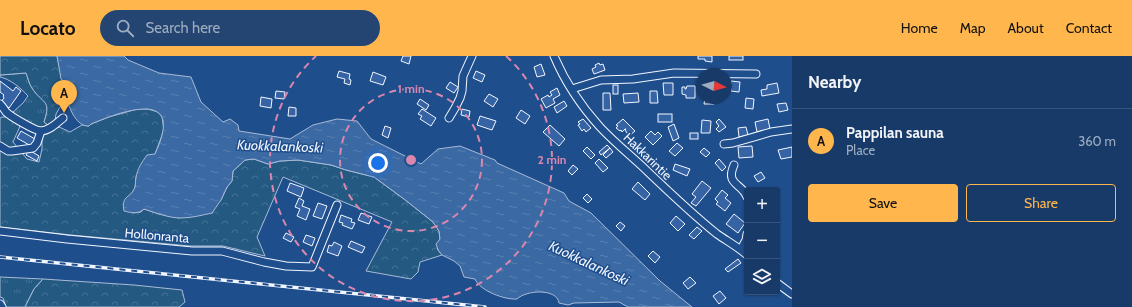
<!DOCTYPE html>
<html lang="en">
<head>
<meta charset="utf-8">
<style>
  :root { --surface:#173a69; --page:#244571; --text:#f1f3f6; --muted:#9eadc0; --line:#36547d; --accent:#ffb74d }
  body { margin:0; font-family:Cabin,sans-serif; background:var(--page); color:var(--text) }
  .controls { position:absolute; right:12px; bottom:12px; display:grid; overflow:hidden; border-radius:4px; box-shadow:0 1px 3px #0004 }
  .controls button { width:36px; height:36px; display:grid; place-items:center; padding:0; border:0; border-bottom:1px solid var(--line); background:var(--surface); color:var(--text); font:20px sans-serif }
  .compass { position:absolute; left:696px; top:12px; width:36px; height:36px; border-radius:50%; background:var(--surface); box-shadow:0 1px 3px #0004; rotate:95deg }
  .you { position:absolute; left:378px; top:107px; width:14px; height:14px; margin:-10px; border:3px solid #fff; border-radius:50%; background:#1a73e8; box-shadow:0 0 0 6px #1a73e833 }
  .badge { display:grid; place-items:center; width:26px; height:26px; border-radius:50%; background:var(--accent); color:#111; font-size:13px; font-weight:700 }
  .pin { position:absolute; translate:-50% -33px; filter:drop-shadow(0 1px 2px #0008) }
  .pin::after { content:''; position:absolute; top:21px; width:14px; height:12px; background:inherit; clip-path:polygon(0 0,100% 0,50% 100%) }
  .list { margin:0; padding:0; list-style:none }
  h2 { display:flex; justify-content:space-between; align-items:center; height:52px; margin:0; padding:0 16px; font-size:17px }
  h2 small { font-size:13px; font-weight:400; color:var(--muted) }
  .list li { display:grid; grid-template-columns:26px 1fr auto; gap:12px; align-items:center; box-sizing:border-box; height:64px; padding:0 16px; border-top:1px solid var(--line) }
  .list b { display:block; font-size:15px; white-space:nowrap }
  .list p { margin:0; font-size:13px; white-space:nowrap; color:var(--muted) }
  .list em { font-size:13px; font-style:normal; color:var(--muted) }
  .actions { display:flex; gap:8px; padding:12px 16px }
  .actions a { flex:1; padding:9px 0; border:1px solid var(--accent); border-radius:4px; text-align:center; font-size:14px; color:var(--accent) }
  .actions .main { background:var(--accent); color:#111 }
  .icon { flex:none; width:22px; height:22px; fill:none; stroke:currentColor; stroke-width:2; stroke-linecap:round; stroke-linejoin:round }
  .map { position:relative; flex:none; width:792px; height:251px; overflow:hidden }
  header { display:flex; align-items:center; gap:24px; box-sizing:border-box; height:56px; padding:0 20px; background:var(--accent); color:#111 }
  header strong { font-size:19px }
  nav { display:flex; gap:22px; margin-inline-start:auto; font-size:14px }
  .search { width:280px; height:36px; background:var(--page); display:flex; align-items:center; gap:10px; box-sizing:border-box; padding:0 14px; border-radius:22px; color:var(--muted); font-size:15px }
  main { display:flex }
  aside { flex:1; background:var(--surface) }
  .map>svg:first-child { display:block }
  .grass { fill:url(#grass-tufts); stroke:#a8bbd7 }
  .forest { fill:url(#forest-crowns); stroke:#a8bbd7 }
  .water { fill:url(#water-ripples); stroke:#a8bbd7 }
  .building { fill:#3563a3; stroke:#f2f6ff }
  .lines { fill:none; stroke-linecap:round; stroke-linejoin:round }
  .minor-casing { stroke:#f2f6ff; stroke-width:9 }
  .minor { stroke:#1f4e8c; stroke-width:7 }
  .rail-casing { stroke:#f2f6ff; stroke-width:3.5 }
  .rail { stroke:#1f4e8c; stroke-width:2; stroke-dasharray:6; stroke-linecap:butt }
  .ring { fill:none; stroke:#da87ad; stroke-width:2; stroke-dasharray:7 5 }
  .labels { text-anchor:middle; stroke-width:3; stroke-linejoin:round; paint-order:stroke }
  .street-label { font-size:13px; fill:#f2f6ff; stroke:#1f4e8c }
  .water-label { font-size:14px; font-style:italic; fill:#f2f6ff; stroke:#1f4e8c }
  .centre { fill:#da87ad; stroke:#1f4e8c; stroke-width:2 }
  .ring-label { font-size:12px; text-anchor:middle; font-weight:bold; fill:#da87ad; stroke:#1f4e8c; stroke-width:3; stroke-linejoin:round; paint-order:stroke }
</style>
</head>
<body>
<header>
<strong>Locato</strong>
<div class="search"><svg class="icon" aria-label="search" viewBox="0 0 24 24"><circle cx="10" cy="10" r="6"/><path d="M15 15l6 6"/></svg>Search here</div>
<nav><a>Home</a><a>Map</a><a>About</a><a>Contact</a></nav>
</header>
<main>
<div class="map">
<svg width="792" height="251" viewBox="0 0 792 251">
  <defs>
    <pattern id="grass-tufts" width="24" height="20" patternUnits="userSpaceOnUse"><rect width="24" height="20" fill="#245a82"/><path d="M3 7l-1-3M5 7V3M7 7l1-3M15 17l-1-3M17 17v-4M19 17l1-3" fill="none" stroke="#447295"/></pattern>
    <pattern id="forest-crowns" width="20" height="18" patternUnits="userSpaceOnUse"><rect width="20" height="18" fill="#245a82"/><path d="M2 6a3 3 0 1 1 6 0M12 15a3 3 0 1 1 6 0" fill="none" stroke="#447295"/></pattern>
    <pattern id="water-ripples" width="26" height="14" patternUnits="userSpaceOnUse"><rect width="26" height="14" fill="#3b69a3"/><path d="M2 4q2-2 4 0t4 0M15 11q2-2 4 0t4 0" fill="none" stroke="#587fb1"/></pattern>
  </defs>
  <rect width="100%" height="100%" fill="#1f4e8c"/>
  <g class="grass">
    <path d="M26,17C28,22 29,28 32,32C42,48 52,42 44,66L49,70L40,73L14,59L13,56L23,47L28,40C21,32 10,23 0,21V19Z"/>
    <path d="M0,221L43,223L34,233L25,251H6L3,242L0,241Z"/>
  </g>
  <g class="forest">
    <path d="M0,0H57L60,14L66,27L67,43L69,50L60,51L56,58L55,65L49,70L44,66C52,43 42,48 32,32C29,28 28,22 26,17L0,19Z"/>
    <path d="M137,53H148L158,56L162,61L164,74L155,98L136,121L135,132L131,138L133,157L141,156L144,153L159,158L179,162L221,144L227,131L232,125L233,115L245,104L254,103L268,108L280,105L298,104L331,109L346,114L374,121L404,143L433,166L439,175L440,183L438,194L442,199L420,206L418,216L411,223L366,215L392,166L283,121L257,181L265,200L223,190H190L71,179L0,171V62L2,61H7L21,68L13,86L27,103L39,106L42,93V83L43,78L59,71L70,76L82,69L89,70L91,68L109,61Z"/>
    <path d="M43,223L134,229L182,234L185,246L179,251H25L34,233Z"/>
  </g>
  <path class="water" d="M57,0H124L128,4L159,17L191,21L201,46L223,66L230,63L238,69L239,75L290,83L313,69L337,63L357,65L371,83L421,108L438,93L460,90L495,104L497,107L564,137L569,145L591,157L660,225L692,251H628L619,246L574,247L568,249L559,247C557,232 526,234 517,243C505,244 480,235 475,223L464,221L460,210L454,205L442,199L438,194L436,188L440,183L439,175L433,166L404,143L374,121L346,114L331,109L298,104L280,105L268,108L254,103L245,104L233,115L232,125L227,131L221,144L212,157C202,159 192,162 181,162C169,162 156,157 144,153C139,158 131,157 124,155C121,138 131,143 135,131C136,128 135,125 136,122C137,113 142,106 147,99L155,98C158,91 162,82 163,74C169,35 108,61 91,68L89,70C77,71 69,53 67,42C66,37 67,32 66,27L61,23Z"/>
  <g class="building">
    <path d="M403,0H411L409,8L401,5Z"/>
    <path d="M698,0H712V6L705,5V3H698Z"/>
    <rect x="729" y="0" width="14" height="4"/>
    <path d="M599,7L600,9L603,8L605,14L594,18L592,13L596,11L595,9Z"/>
    <path d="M541,8L545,19L537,21L534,11Z"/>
    <path d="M339,15L350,18L349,23L351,24L350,29L344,27L345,23L337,21Z"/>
    <path d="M476,15L485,19L482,26L473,22Z"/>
    <path d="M373,16L386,21L383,29L370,25Z"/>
    <path d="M0,25L13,35L16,31L21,35L9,52L1,46L4,42L3,40L4,39L0,36Z"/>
    <path d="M731,25L740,26L739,36L731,35Z"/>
    <path d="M450,26L458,31L454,37L446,32Z"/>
    <path d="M663,27H673V39H664Z"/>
    <path d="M777,27L779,37L762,40L761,34L767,33V29Z"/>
    <rect x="613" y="29" width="5" height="9"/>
    <path d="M687,30H695V42H686V39L682,38V31H685V33H686Z"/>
    <path d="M557,32L560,39L553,43L555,47L546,52L541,43L548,39L549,41L552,39L550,36Z"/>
    <path d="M276,35L285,36L284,43L275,42Z"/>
    <path d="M650,35H657L658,47H650Z"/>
    <path d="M603,37H610L611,54H603Z"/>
    <path d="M638,37L639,46L624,47L623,38Z"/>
    <path d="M489,38L498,43L493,51L484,45Z"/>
    <path d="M261,41L272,43L271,52L260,50Z"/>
    <path d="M705,42H720V44L714,43V48H704Z"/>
    <path d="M746,42L754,43L753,53L745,52Z"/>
    <path d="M420,43L429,49L426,54L417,48Z"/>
    <path d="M564,45L567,50L557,57L554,51Z"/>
    <path d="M786,47L788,54L779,56L777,48Z"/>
    <path d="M289,51L296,52V60H288Z"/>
    <path d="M422,53L436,62L431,70L420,63L422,60L418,58Z"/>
    <path d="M462,53L470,55L469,61L461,59Z"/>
    <path d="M521,54L530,60L525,68L516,62Z"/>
    <rect x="658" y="58" width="14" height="8"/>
    <path d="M480,60L496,65L492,74L477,69Z"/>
    <path d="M583,63L591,72L586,76L584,73L582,75L578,69L580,68L578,66Z"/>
    <path d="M623,63L635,75L629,80L625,74L626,73H625L622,76L621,74L620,75L616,72L618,70L616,69Z"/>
    <path d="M719,63L726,71L719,76L716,73L719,70L716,66Z"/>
    <path d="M768,63L770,73L757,76L755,66Z"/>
    <path d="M702,64L711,65L710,77H701Z"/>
    <path d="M674,68L679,82L673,85L668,71Z"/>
    <path d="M550,69L565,83L559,90L543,76Z"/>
    <path d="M385,70L391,72L388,82L382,79Z"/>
    <path d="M746,71L748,79L739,81L738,72Z"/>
    <path d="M21,75L35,83L31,90L17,82Z"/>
    <path d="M651,75L655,79L658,76L662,80L653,89L645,81Z"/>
    <rect x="690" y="77" width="8" height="6"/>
    <path d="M677,87L683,92L675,100L669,95Z"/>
    <path d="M607,89L610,92L601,99L599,96Z"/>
    <path d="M752,90L753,101L739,102L738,91Z"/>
    <path d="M587,91L595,99L591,103L583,95Z"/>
    <path d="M792,91V101L781,103L778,94Z"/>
    <path d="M610,92L613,96L606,102L603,99Z"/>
    <path d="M704,92L710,97L706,101L700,96Z"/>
    <path d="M29,94L39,100L37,105L26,99Z"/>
    <path d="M599,103L608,112L603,116L595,107Z"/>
    <path d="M719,103L726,111L722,115L715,107Z"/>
    <path d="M675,108L690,113L687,120L673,114Z"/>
    <path d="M573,109L578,113L572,119L568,115Z"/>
    <path d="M761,116L765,122L758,126L754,120Z"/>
    <path d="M702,125L711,132L696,150L691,147L696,141L692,138Z"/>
    <path d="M638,126L650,138L645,144L632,133Z"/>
    <path d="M290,127L304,132L301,141L287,135Z"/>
    <path d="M722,134L728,139L725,142L731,147L725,155L716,148L718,146L715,143Z"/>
    <path d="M587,138L592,143L588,147L583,142Z"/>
    <path d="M299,142L304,145L302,150L310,153L306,164L297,160L300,153L295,151Z"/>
    <path d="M318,147L327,150L322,163L313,160Z"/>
    <path d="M361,157L372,161L369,168L358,164Z"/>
    <path d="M734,158L745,167L738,177L726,168Z"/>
    <path d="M341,159L352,163L351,166L355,167L352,173L342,169L343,167L339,166Z"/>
    <path d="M676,160L685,168L678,175L670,167Z"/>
    <path d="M620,166L625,170L621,175L616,170Z"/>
    <path d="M697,171L702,175L694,183L689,179Z"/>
    <path d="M286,177L294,181L291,186L283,182Z"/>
    <path d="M306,179L315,182L312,190L303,186Z"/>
    <path d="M351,185L365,191L362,197L348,191Z"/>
    <path d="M334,186L342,190L338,200L327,196L329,189L332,190Z"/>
    <path d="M653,195L660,201L655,207L648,200Z"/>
    <path d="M738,203L741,207L728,216L725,213Z"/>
    <path d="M690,221L696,227L688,233L683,227Z"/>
    <path d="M720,235L726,242L719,248L713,240Z"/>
  </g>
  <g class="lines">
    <g class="minor-casing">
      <g id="minor">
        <path d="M554,0C565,26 581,50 600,71C614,86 630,99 645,113C668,135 692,158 717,178C727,185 738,191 747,199"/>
        <path d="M572,33L601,24L633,23L674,17L756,18"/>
        <path d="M0,48C2,50 4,53 6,56C10,60 35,75 41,75C49,75 57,67 63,62"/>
        <path d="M449,62L455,52L460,42L462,35L463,20L472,0"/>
        <path d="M724,88L733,87L771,76L792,73"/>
        <path d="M0,90L8,95H12L33,92L37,87L41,75"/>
        <path d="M734,109C725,129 742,127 747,141"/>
        <path d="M0,175L67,183L192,195H222L264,206L286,210L312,211L337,149"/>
        <path d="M741,193L746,184L747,178"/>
        <path d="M777,227L792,238"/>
        <path d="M0,248L2,251"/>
      </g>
    </g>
    <use href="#minor" class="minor"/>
    <g class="rail-casing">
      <path id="rail" d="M0,201L485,251"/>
    </g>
    <use href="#rail" class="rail"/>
  </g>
  <g class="ring">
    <circle cx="411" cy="104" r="71"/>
    <path d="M506 0A141 141 0 1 1 316 0"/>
  </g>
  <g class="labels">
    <g class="street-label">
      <text transform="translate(648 100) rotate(44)" y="5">Hakkarintie</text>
      <text transform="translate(157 179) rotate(5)" y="5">Hollonranta</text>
    </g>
    <g class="water-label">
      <text transform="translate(280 90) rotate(2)" y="5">Kuokkalankoski</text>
      <text transform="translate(589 207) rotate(25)" y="5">Kuokkalankoski</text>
    </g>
  </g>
  <circle cx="411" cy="104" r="6" class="centre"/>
  <g class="ring-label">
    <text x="411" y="37">1 min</text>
    <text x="552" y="108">2 min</text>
  </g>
</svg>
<div class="controls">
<button>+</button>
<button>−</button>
<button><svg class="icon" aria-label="layers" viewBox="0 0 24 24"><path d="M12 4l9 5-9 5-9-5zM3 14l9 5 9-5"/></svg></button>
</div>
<svg class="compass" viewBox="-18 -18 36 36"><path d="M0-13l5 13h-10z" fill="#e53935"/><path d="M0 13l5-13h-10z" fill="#9eadc0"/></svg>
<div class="you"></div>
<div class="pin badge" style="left:64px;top:57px">A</div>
</div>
<aside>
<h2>Nearby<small></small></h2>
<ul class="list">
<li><span class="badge">A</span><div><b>Pappilan sauna</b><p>Place</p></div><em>360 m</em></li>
</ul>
<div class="actions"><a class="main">Save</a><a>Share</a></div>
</aside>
</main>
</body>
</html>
